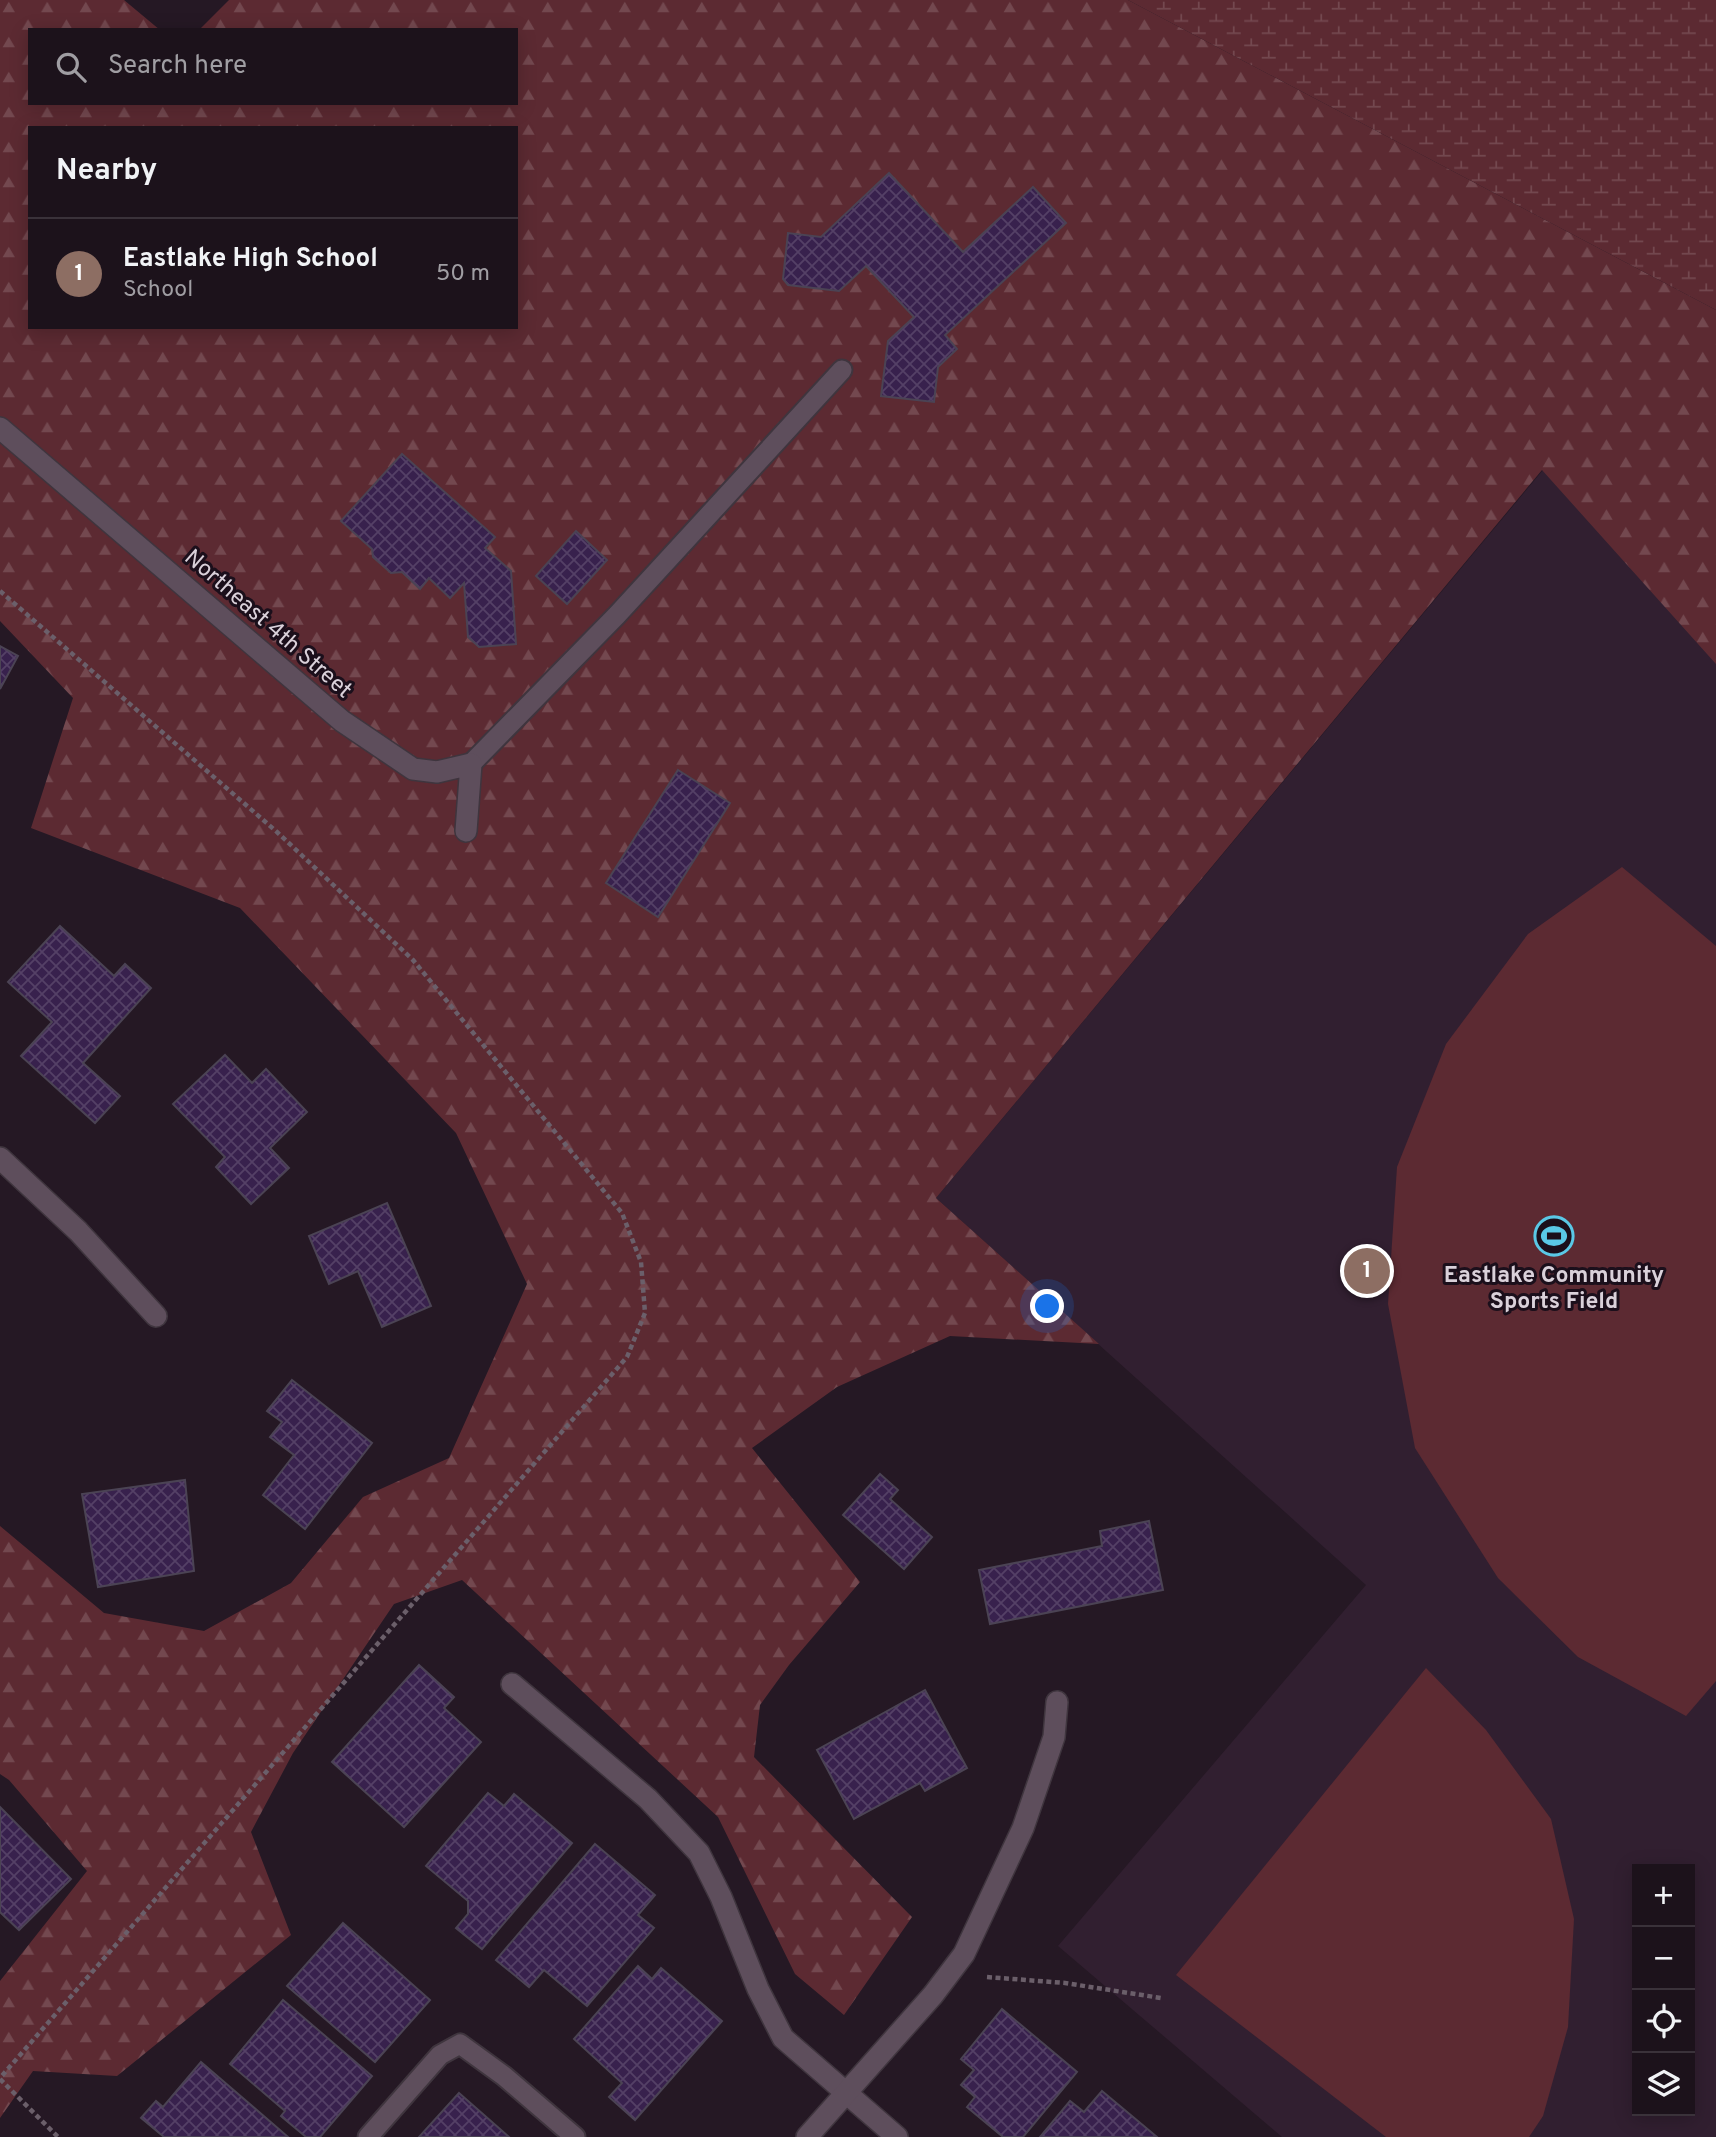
<!DOCTYPE html>
<html lang="en">
<head>
<meta charset="utf-8">
<style>
  :root { --surface:#1c121b; --page:#292028; --text:#f1f3f6; --muted:#a09ea3; --line:#3a323a; --accent:#db2777 }
  body { margin:0; font-family:Overpass,sans-serif; background:var(--page); color:var(--text) }
  .controls { position:absolute; right:21px; bottom:21px; display:grid; overflow:hidden; border-radius:0px; box-shadow:0 4px 18px #0003 }
  .controls button { width:63px; height:63px; display:grid; place-items:center; padding:0; border:0; border-bottom:2px solid var(--line); background:var(--surface); color:var(--text); font:35px sans-serif }
  .you { position:absolute; left:1048px; top:1307px; width:24px; height:24px; margin:-18px; border:5px solid #fff; border-radius:50%; background:#1a73e8; box-shadow:0 0 0 10px #1a73e833 }
  .badge { display:grid; place-items:center; width:46px; height:46px; border-radius:50%; background:var(--accent); color:#fff; font-size:23px; font-weight:700 }
  .pin { position:absolute; translate:-50% -50%; border:4px solid #fff; box-shadow:0 2px 7px #0006 }
  .list { margin:0; padding:0; list-style:none }
  h2 { display:flex; justify-content:space-between; align-items:center; height:91px; margin:0; padding:0 28px; font-size:30px }
  h2 small { font-size:23px; font-weight:400; color:var(--muted) }
  .list li { display:grid; grid-template-columns:46px 1fr auto; gap:21px; align-items:center; box-sizing:border-box; height:112px; padding:0 28px; border-top:2px solid var(--line) }
  .list b { display:block; font-size:26px; white-space:nowrap }
  .list p { margin:0; font-size:23px; white-space:nowrap; color:var(--muted) }
  .list em { font-size:23px; font-style:normal; color:var(--muted) }
  .icon { flex:none; width:38px; height:38px; fill:none; stroke:currentColor; stroke-width:2; stroke-linecap:round; stroke-linejoin:round }
  .map { position:relative; flex:none; width:1716px; height:2137px; overflow:hidden }
  .search { position:absolute; background:var(--surface); box-shadow:0 4px 18px #0003; left:28px; top:28px; width:490px; height:77px; display:flex; align-items:center; gap:18px; box-sizing:border-box; padding:0 24px; border-radius:0px; color:var(--muted); font-size:26px }
  .panel { position:absolute; background:var(--surface); box-shadow:0 4px 18px #0003; left:28px; top:126px; width:490px; height:203px; border-radius:0px }
  .map>svg:first-child { display:block }
  .built { fill:#311f30; fill-rule:evenodd }
  .green { fill:#5c2a32 }
  .forest { fill:url(#forest-firs); fill-rule:evenodd }
  .wetland { fill:url(#wetland-marsh) }
  .building { fill:url(#building-cross-hatch); stroke:#4b4354; stroke-width:2 }
  .lines { fill:none; stroke-linecap:round; stroke-linejoin:round }
  .service-casing { stroke:#3f353e; stroke-width:23 }
  .minor-casing { stroke:#3f353e; stroke-width:24 }
  .path { stroke:#6b5f6a; stroke-width:4.5; stroke-dasharray:5 3.5; stroke-linecap:butt }
  .service { stroke:#5e4e5c; stroke-width:19 }
  .minor { stroke:#5e4e5c; stroke-width:21 }
  .labels { text-anchor:middle; stroke-width:6; stroke-linejoin:round; paint-order:stroke }
  .street-label { font-size:23px; fill:#dad1da; stroke:#1b0f1b }
  .poi-label { font-size:23px; font-weight:bold; fill:#dad1da; stroke:#1b0f1b }
</style>
</head>
<body>
<div class="map">
<svg width="1716" height="2137" viewBox="0 0 1716 2137">
  <defs>
    <pattern id="forest-firs" width="22" height="20" patternUnits="userSpaceOnUse" patternTransform="scale(1.75)"><rect width="22" height="20" fill="#5c2a32"/><path d="M5 1l3.5 6h-7zM16 11l3.5 6h-7z" fill="#73484f"/></pattern>
    <pattern id="wetland-marsh" width="20" height="14" patternUnits="userSpaceOnUse" patternTransform="scale(1.75)"><rect width="20" height="14" fill="#5c2a32"/><path d="M1 5h8M5 5V1M11 12h8M15 12V8" fill="none" stroke="#73484f"/></pattern>
    <pattern id="building-cross-hatch" width="8" height="8" patternUnits="userSpaceOnUse" patternTransform="scale(1.75)"><rect width="8" height="8" fill="#38214d"/><path d="M0 0l8 8M0 8l8-8" fill="none" stroke="#544066"/></pattern>
  </defs>
  <rect width="100%" height="100%" fill="#251824"/>
  <path class="built" d="M1543,470L1716,622V2137H1282L1058,1946L1366,1585L936,1198ZM1637,1869H1690V2111H1637Z"/>
  <g class="green">
    <path d="M1622,867L1716,946V1681L1686,1716L1578,1657L1498,1578L1415,1448L1388,1304L1397,1167L1446,1044L1528,934Z"/>
    <path d="M1426,1668L1486,1730L1551,1819L1574,1919L1568,2027L1543,2116L1529,2137H1386L1176,1975Z"/>
  </g>
  <path class="forest" d="M0,0H124L160,30H30V103H516V30H199L229,0H1128L1716,310V664L1542,470L936,1198L1099,1344L950,1336L837,1387L752,1448L860,1582L789,1665L760,1705L754,1757L912,1917L844,2015L795,1974L718,1817L462,1580L394,1604L293,1753L251,1832L291,1935L117,2076L33,2071L0,2118V1981L87,1871L9,1780L0,1774V1526L104,1613L204,1631L291,1583L363,1497L449,1458L527,1284L456,1133L240,908L31,828L73,698L0,621ZM30,128H516V327H30Z"/>
  <path class="wetland" d="M1128,0H1716V310Z"/>
  <g class="building">
    <path d="M889,173L963,252L1033,187L1066,223L945,335L957,349L938,367L934,402L881,396L888,341L914,317L866,266L839,291L788,285L783,279L788,233L821,237Z"/>
    <path d="M402,454L495,537L485,548L511,571L516,644L479,647L468,637L464,583L450,598L429,578L420,589L402,572L391,573L373,557L372,549L341,521Z"/>
    <path d="M576,531L607,560L567,604L536,576Z"/>
    <path d="M0,646L18,656L0,689Z"/>
    <path d="M678,770L730,803L658,917L606,883Z"/>
    <path d="M60,926L114,976L125,964L151,988L83,1063L120,1096L95,1123L21,1056L52,1022L8,982Z"/>
    <path d="M225,1055L252,1083L266,1069L307,1112L270,1148L289,1168L251,1204L216,1167L225,1157L173,1104Z"/>
    <path d="M387,1203L431,1306L382,1327L358,1271L329,1284L309,1236Z"/>
    <path d="M292,1380L372,1443L305,1529L263,1495L294,1455L270,1437L282,1422L267,1411Z"/>
    <path d="M880,1474L898,1490L890,1499L932,1537L904,1569L843,1515Z"/>
    <path d="M185,1480L194,1571L98,1587L82,1494Z"/>
    <path d="M1149,1521L1163,1590L990,1624L979,1570L1102,1546L1100,1531Z"/>
    <path d="M419,1665L454,1697L444,1708L481,1742L404,1827L332,1762Z"/>
    <path d="M925,1690L967,1768L925,1791L920,1783L854,1819L817,1750Z"/>
    <path d="M488,1793L504,1806L514,1794L572,1843L482,1949L456,1928L468,1914V1901L426,1866Z"/>
    <path d="M0,1807L71,1879L19,1930L0,1912Z"/>
    <path d="M595,1844L655,1895L638,1915L654,1928L587,2006L544,1970L529,1987L496,1960Z"/>
    <path d="M343,1923L430,2000L375,2062L287,1986Z"/>
    <path d="M638,1966L652,1979L661,1968L722,2021L635,2120L609,2097L622,2083L574,2039Z"/>
    <path d="M283,2000L372,2076L320,2137H306L281,2116L285,2111L230,2064Z"/>
    <path d="M1002,2009L1077,2072L1023,2137H1003L967,2107L975,2097L961,2085L974,2070L961,2059Z"/>
    <path d="M201,2062L288,2137H164L141,2118L156,2101L163,2107Z"/>
    <path d="M1102,2091L1157,2137H1040L1070,2101L1084,2112Z"/>
    <path d="M459,2093L509,2137H419Z"/>
  </g>
  <g class="lines">
    <g class="service-casing">
      <g id="service">
        <path d="M471,764L617,615L842,370"/>
        <path d="M368,2137L440,2055L460,2044L504,2076L575,2137"/>
      </g>
    </g>
    <g class="minor-casing">
      <g id="minor">
        <path d="M0,428L342,721L413,769L437,772L471,764L466,831"/>
        <path d="M0,1158L78,1231L156,1316"/>
        <path d="M512,1684L648,1799L699,1853L721,1897L758,1989L783,2038L897,2137"/>
        <path d="M807,2137L933,1995L964,1954L1023,1828L1054,1737L1057,1702"/>
      </g>
    </g>
    <g class="path">
      <path d="M0,591L277,832L413,960L622,1213L641,1262L645,1313L627,1357L0,2078"/>
      <path d="M987,1977L1065,1983L1161,1998"/>
      <path d="M0,2079L58,2137"/>
    </g>
    <use href="#service" class="service"/>
    <use href="#minor" class="minor"/>
  </g>
  <defs>
    <g id="stadium-ring" transform="scale(2.0125)"><circle r="9.5" fill="#1b0f1b" stroke="#5ac8e6" stroke-width="1.5"/><path d="M0-5a6.5 5 0 1 0 0 10a6.5 5 0 1 0 0-10ZM-3.5-1.8h7v3.6h-7Z" fill="#5ac8e6"/></g>
  </defs>
  <g fill-rule="evenodd">
    <use href="#stadium-ring" x="1554" y="1236"/>
  </g>
  <g class="labels">
    <g class="street-label">
      <text transform="translate(269 623) rotate(41)" y="8">Northeast 4th Street</text>
    </g>
    <g class="poi-label">
      <text x="1554" y="1282">Eastlake Community<tspan x="1554" dy="26">Sports Field</tspan></text>
    </g>
  </g>
</svg>
<div class="controls">
<button>+</button>
<button>−</button>
<button><svg class="icon" aria-label="locate" viewBox="0 0 24 24"><circle cx="12" cy="12" r="6"/><path d="M12 2v4M12 18v4M2 12h4M18 12h4"/></svg></button>
<button><svg class="icon" aria-label="layers" viewBox="0 0 24 24"><path d="M12 4l9 5-9 5-9-5zM3 14l9 5 9-5"/></svg></button>
</div>
<div class="you"></div>
<div class="pin badge" style="left:1367px;top:1271px;background:#8d6e63">1</div>
<div class="search"><svg class="icon" aria-label="search" viewBox="0 0 24 24"><circle cx="10" cy="10" r="6"/><path d="M15 15l6 6"/></svg>Search here</div>
<section class="panel">
<h2>Nearby<small></small></h2>
<ul class="list">
<li><span class="badge" style="background:#8d6e63">1</span><div><b>Eastlake High School</b><p>School</p></div><em>50 m</em></li>
</ul>
</section>
</div>
</body>
</html>
